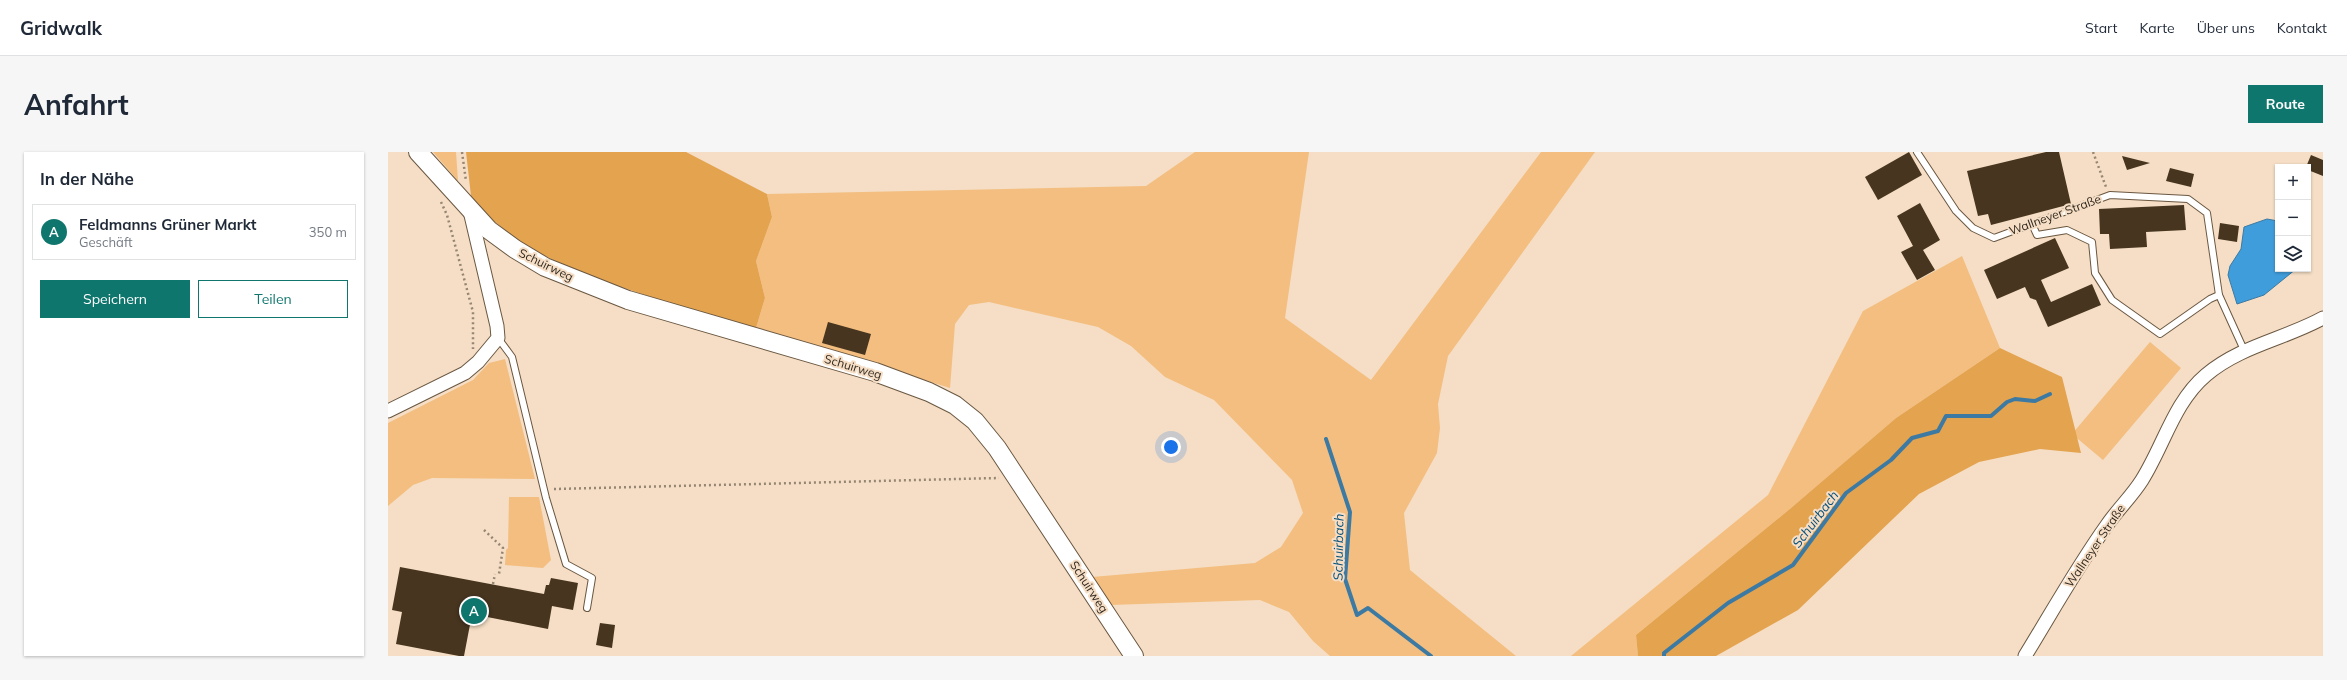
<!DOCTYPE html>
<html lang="de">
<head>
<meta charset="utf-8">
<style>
  :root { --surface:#fff; --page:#f6f6f7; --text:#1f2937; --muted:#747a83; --line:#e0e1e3; --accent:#0f766e }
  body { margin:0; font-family:Mulish,sans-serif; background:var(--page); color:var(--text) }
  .controls { position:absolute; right:12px; top:12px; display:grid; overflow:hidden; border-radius:0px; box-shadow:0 1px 3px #0004 }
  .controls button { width:36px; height:36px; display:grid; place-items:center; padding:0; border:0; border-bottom:1px solid var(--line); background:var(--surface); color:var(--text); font:20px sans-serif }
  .you { position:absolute; left:783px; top:295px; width:14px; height:14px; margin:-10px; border:3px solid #fff; border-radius:50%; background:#1a73e8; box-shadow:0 0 0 6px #1a73e833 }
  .badge { display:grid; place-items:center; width:26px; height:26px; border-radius:50%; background:var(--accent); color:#fff; font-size:13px; font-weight:700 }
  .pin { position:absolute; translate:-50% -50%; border:2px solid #fff; box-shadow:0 1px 4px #0006 }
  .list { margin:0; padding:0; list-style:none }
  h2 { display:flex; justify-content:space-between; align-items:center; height:52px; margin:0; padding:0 16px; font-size:17px }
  h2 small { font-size:13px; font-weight:400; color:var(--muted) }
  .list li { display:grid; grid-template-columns:26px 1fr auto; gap:12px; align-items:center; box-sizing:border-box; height:56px; margin:0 8px 8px; padding:0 8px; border:1px solid var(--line); border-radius:0px }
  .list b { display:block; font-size:15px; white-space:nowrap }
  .list p { margin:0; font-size:13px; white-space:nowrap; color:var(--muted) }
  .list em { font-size:13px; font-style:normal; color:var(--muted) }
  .actions { display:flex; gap:8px; padding:12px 16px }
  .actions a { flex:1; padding:9px 0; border:1px solid var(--accent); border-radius:0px; text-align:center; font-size:14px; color:var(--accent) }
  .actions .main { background:var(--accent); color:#fff }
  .icon { flex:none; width:22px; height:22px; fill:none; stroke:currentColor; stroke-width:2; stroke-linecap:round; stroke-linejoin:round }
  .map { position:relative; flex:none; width:1935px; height:504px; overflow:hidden; border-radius:0px }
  header { display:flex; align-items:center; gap:24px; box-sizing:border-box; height:56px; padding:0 20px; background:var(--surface); border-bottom:1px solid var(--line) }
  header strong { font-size:19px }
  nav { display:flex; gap:22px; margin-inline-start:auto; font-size:14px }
  .intro { display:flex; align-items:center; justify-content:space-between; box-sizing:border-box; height:96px; padding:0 24px }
  h1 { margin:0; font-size:28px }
  .button { padding:10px 18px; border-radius:0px; background:var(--accent); color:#fff; font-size:14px; font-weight:700 }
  main { display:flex; gap:24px; padding:0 24px }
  aside { flex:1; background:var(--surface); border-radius:0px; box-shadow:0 1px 3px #0004 }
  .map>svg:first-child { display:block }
  .green { fill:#f3be7f }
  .forest { fill:#e4a34e }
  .water { fill:#409ddb; stroke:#3c7aa3 }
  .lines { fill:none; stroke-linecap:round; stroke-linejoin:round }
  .stream { stroke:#3c7aa3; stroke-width:4 }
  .building { fill:#473520 }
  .lane-casing { stroke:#6a5741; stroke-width:8 }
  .street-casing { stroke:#6a5741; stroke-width:15 }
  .secondary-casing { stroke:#6a5741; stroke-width:20 }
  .path { stroke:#958573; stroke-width:2.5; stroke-dasharray:2 3; stroke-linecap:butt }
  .lane { stroke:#fff; stroke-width:6 }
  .street { stroke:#fff; stroke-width:13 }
  .secondary { stroke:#fff; stroke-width:18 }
  .labels { text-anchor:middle; stroke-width:4; stroke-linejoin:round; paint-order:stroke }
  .street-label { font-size:12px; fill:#32291f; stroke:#f5dec5 }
  .water-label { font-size:13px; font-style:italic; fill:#065079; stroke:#f5dec5 }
</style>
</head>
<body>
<header>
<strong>Gridwalk</strong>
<nav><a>Start</a><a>Karte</a><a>Über uns</a><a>Kontakt</a></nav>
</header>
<div class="intro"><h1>Anfahrt</h1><a class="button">Route</a></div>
<main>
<aside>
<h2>In der Nähe<small></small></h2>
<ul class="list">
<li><span class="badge">A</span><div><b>Feldmanns Grüner Markt</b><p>Geschäft</p></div><em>350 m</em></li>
</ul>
<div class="actions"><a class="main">Speichern</a><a>Teilen</a></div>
</aside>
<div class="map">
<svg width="1935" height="504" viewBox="0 0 1935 504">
  <rect width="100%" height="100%" fill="#f5dec5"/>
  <g class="green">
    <path d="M45,0H68L70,29Z"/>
    <path d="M807,0H921L897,166L983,228L1153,0H1207L1060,204L1050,252L1052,276L1049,301L1016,361L1022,418L1128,504H942L925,489L901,460L872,448L722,453L704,425L867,411L893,395L915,361L904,328L826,248L777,225L743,194L710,175L601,150L581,153L567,172L562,236L368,176L377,146L368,109L384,65L379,42L758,34Z"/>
    <path d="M1574,104L1612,196L1508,266L1403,356L1248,483L1250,504H1183L1380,343L1475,159Z"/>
    <path d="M1762,190L1793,216L1715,308L1684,282Z"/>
    <path d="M117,207L147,327L44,326L25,333L0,354V271L85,228L101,211Z"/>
    <path d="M121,345H151L163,408L155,416L117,413L118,398L120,396Z"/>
  </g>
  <g class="forest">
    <path d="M78,0H298L379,42L384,65L368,109L377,146L365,186L296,156L194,122L135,93L95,60L83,44Z"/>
    <path d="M1612,196L1674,225L1693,301L1652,297L1591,310L1531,342L1410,458L1328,504H1250L1248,483L1403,356L1508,266Z"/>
  </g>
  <path class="water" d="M1879,67L1890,69V117H1908L1876,143L1849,152L1840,123L1842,114L1853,97L1856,75Z"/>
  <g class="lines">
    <g class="stream">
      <path d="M938,287L962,360L957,427L969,463L980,456L1043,504"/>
      <path d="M1276,504V501L1340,451L1405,413L1458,341L1503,308L1524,286L1550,279L1558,264H1603L1619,250L1627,247L1647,249L1662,242"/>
    </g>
  </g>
  <g class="building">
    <path d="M1521,0L1534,23L1490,48L1477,25Z"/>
    <path d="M1658,0H1671L1683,52L1603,73L1600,62L1590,64L1579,19Z"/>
    <path d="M1923,3L1935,8V24L1920,18L1918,15Z"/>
    <path d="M1734,4L1762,11L1739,18Z"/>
    <path d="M1782,16L1806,22L1803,35L1778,29Z"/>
    <path d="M1532,51L1552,88L1535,98L1547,118L1529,128L1513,100L1525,94L1509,64Z"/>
    <path d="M1796,53L1798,78L1758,80L1759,95L1722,97L1721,82H1712L1711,57Z"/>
    <path d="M1832,71L1851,74L1849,90L1830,87Z"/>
    <path d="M1667,86L1681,116L1653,128L1663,150L1704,132L1713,153L1660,175L1648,148L1642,146L1637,135L1609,147L1596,118Z"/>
    <path d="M440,170L483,182L477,203L434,191Z"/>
    <path d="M12,415L156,442L158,433H161L163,426L190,431L185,458L164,454L160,477L84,462L76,504H71L8,492L14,460L4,458Z"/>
    <path d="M212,471L227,473L224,496L208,493Z"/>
  </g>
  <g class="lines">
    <g class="lane-casing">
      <g id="lane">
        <path d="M1529,0L1568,59L1585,76L1606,86L1722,43L1800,47L1819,61L1831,143L1856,198"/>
        <path d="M1644,72L1649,83L1679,78L1704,90L1707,121L1724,148L1772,182L1822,147L1831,143"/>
        <path d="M110,186L124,205L158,346L178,412L204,426L199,456"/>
      </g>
    </g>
    <g class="street-casing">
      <g id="street">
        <path d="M0,259L77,221L90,210L110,186L109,174L82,59"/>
        <path d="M1637,504C1664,460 1689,415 1719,373C1730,357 1744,344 1754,328C1776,293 1786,250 1818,223C1852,194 1897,187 1935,166"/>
      </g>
    </g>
    <g class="secondary-casing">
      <path id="secondary" d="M30,0L101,78L127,97L157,115L240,148L487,220L541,240L567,253L587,269L609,296L746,504"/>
    </g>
    <g class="path">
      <path d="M74,0L78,29"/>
      <path d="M1705,0L1718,35"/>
      <path d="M53,50L59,63L85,160V197"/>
      <path d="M166,337L611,326"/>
      <path d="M96,378L115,396L111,422"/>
      <path d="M105,432L107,422"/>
    </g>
    <use href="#lane" class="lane"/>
    <use href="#street" class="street"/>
    <use href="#secondary" class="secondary"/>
  </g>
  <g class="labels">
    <g class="street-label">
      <text transform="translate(1667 63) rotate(-20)" y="4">Wallneyer Straße</text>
      <text transform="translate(158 113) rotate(26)" y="4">Schuirweg</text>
      <text transform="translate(465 215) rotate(17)" y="4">Schuirweg</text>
      <text transform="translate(1707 394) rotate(-56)" y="4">Wallneyer Straße</text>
      <text transform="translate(701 435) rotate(57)" y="4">Schuirweg</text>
    </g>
    <g class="water-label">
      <text transform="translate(1427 367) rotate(-53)" y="5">Schuirbach</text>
      <text transform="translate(950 395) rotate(-89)" y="5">Schuirbach</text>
    </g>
  </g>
</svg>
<div class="controls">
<button>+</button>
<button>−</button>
<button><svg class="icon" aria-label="layers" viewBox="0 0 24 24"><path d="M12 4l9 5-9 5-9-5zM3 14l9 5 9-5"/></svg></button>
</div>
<div class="you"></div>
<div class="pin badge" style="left:86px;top:459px">A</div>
</div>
</main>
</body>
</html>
